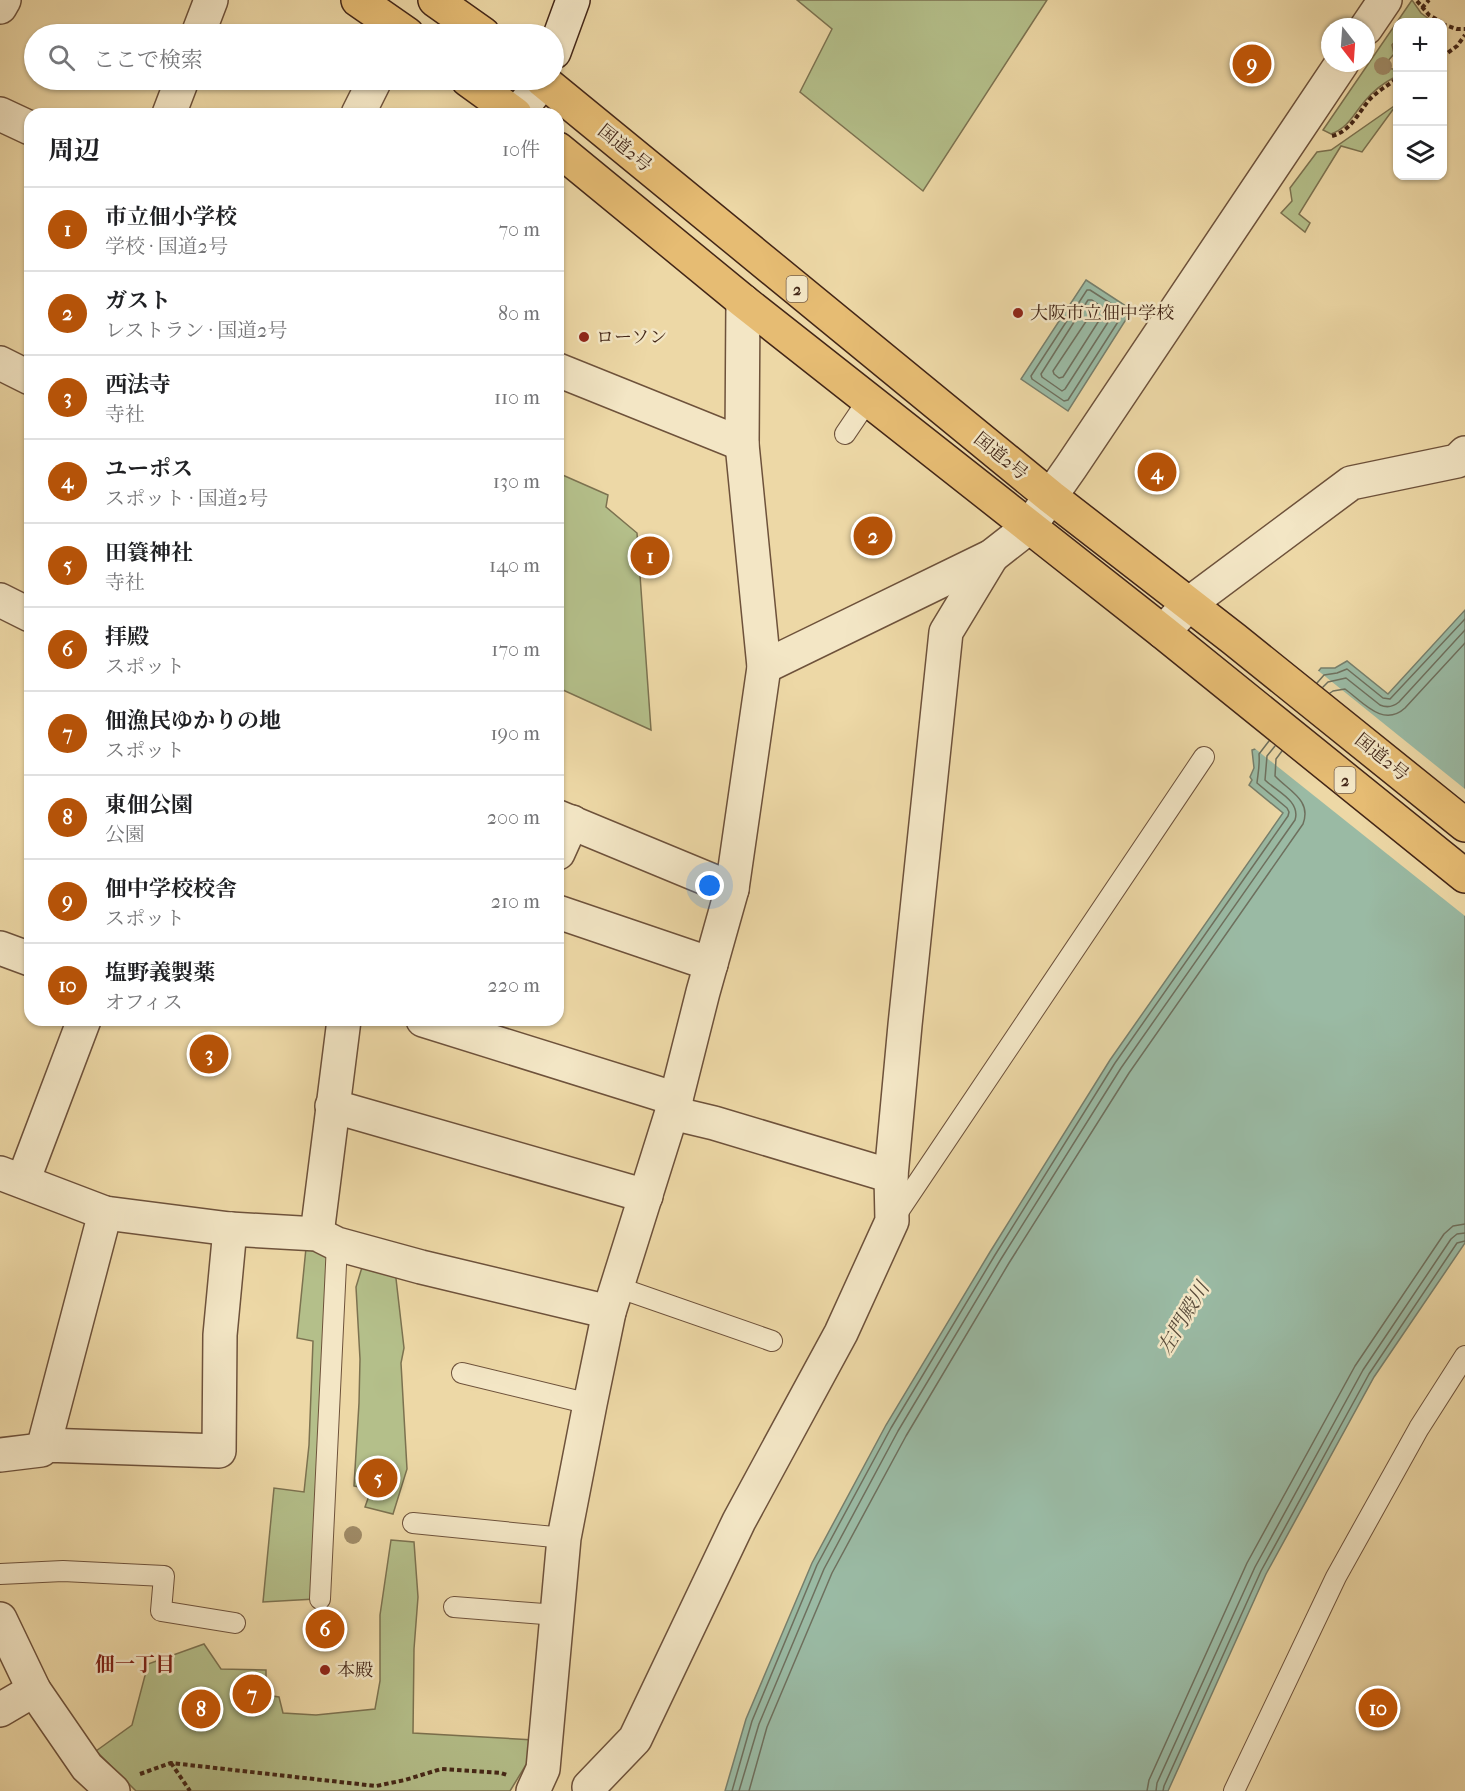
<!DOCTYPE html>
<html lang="ja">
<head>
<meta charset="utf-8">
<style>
  :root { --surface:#fff; --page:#f2f2f2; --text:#202124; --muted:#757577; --line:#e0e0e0; --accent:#b45309 }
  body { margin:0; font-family:"IM FELL French Canon","Noto Serif JP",serif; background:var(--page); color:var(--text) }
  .controls { position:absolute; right:18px; top:18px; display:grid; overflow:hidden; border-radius:12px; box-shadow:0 2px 4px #0004 }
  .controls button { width:54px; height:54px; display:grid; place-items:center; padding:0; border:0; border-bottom:2px solid var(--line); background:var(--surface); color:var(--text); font:30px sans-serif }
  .compass { position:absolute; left:1321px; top:18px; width:54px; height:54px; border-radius:50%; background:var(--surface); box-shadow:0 2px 4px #0004; rotate:163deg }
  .you { position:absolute; left:710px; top:886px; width:21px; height:21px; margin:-15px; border:4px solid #fff; border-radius:50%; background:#1a73e8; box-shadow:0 0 0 9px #1a73e833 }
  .badge { display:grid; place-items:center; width:39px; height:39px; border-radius:50%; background:var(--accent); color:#fff; font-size:20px; font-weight:700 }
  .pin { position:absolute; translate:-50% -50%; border:3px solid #fff; box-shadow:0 2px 6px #0006 }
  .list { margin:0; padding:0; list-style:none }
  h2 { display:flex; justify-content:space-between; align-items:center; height:78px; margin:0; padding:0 24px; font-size:26px }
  h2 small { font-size:20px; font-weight:400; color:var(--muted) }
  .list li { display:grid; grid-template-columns:39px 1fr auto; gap:18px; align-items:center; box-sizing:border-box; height:84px; padding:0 24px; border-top:2px solid var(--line) }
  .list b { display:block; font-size:22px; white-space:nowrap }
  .list p { margin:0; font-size:20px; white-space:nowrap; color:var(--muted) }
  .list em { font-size:20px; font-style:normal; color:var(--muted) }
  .icon { flex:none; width:33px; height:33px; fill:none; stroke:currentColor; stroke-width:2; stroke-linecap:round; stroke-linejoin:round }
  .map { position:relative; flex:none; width:1465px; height:1791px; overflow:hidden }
  .search { position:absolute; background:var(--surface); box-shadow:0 2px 4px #0004; left:24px; top:24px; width:540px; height:66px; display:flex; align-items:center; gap:15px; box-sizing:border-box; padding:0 21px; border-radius:33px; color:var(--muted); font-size:22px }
  .panel { position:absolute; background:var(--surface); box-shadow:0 2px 4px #0004; left:24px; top:108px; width:540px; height:918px; border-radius:18px }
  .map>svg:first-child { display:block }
  .green { fill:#b4bf8a; stroke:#7c7250; stroke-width:1.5 }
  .water { fill:#9abaa4; stroke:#777f6c; stroke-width:1.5 }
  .pier { fill:#edd8a6 }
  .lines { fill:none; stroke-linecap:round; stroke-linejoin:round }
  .shore { stroke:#6e705e; stroke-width:1.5 }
  .lane-casing { stroke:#6e523b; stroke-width:22 }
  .street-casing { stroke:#6e523b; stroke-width:36 }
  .secondary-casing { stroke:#432617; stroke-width:36 }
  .highway-casing { stroke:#432617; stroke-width:36 }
  .path { stroke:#432617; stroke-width:4; stroke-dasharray:4.5 3; stroke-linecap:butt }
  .lane { stroke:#f3e6c5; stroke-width:20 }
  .street { stroke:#f3e6c5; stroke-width:33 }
  .secondary { stroke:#f3e6c5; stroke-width:33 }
  .highway { stroke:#e6bc73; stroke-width:33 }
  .tree { fill:#9f8b67 }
  .poi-dot { fill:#8f2418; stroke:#f3e6c5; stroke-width:2 }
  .labels { text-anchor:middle; stroke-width:5; stroke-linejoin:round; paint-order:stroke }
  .shield { fill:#f3e6c5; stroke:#78604b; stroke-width:1.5 }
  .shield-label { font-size:16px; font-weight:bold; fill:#432617 }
  .street-label { font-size:18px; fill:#432617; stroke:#f3e6c5 }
  .poi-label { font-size:18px; fill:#432617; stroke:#f3e6c5; text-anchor:start }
  .water-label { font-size:20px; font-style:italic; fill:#594b3a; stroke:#f3e6c5 }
  .neighbourhood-label { font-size:20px; font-weight:bold; fill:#7a1f14; stroke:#f3e6c5 }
</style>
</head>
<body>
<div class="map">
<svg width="1465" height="1791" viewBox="0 0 1465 1791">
  <rect width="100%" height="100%" fill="#edd8a6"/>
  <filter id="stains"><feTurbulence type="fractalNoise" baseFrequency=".00333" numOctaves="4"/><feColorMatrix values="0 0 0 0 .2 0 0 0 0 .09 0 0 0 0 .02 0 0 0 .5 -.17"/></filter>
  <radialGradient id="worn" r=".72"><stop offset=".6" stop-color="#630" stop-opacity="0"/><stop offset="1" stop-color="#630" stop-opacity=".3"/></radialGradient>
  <g class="green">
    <path d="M797,0H1047L923,191L800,92L832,29Z"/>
    <path d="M1412,0L1421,13L1433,22H1398L1397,39L1392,45L1394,54L1387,62L1388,68L1397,70V76C1385,82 1372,92 1364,102C1353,115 1348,128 1331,134L1323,130Z"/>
    <path d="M1397,104L1362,152L1341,146L1299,214L1310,223L1305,232L1281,213L1292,201L1290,188L1317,152L1331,150Z"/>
    <path d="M558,473L608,495L606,507L637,533L651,730L563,690L558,699Z"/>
    <path d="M306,1248L330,1251L315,1599L263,1602L274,1488L304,1492L309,1445L313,1341L297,1338Z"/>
    <path d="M363,1264L395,1270L404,1348L401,1363L407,1469L393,1514L365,1507L371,1490L354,1486L359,1403L360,1359L356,1287Z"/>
    <path d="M391,1540L414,1542L418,1597L414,1649L413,1733L534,1740L532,1755L510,1791H136L96,1751L132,1725L148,1664L204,1644L221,1669L266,1670V1695L279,1697L283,1713L316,1715L375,1709L380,1681V1615Z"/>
  </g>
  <g class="water">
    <path d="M1086,280L1132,310L1068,411L1021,379Z"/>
    <path d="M1465,610V1243L1374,1377L1266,1574L1168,1791H725L746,1719L812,1563L886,1425L990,1252L1110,1060L1283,813L1249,785L1252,780L1250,777L1254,768L1252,750L1255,749L1321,668H1335L1347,661L1388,694Z"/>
  </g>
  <path class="pier" d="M1316,669L1465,789V916L1253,747Z"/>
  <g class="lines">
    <g class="shore">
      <path d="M1087,290H1090L1121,310L1123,314L1068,400L1064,401L1032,379L1031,376Z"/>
      <path d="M1088,300H1092L1111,313L1112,316L1065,389L1062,391L1042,377L1041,374Z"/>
      <path d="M1094,312L1099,316L1100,319L1063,377L1059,378L1054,374L1053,371L1091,314Z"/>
      <path d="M1317,683L1324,675L1337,673L1347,669L1383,698L1390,699L1465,619"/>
      <path d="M1323,687L1328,682L1346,678L1380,705C1387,708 1393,707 1399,702L1465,630"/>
      <path d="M1330,693L1333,691L1345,689C1363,702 1383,728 1405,708L1465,643"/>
      <path d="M732,1791L752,1721L817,1565L891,1428L995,1255L1115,1063L1288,816L1289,812L1287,808L1257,783C1258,773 1260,765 1259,754L1269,741"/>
      <path d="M739,1791L759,1724L824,1569L898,1431L1001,1259L1121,1068L1295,820C1301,801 1276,791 1265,780L1267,756L1275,746"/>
      <path d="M749,1791L767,1727L832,1573L906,1436L1009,1263L1129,1073L1303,824C1312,800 1289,791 1275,776L1276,759L1282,751"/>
      <path d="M1147,1791L1149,1780L1247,1563L1355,1366L1444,1234L1453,1226L1465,1224"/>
      <path d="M1156,1791L1157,1783L1255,1567L1363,1370L1451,1239L1457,1234L1465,1233"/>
      <path d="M1163,1791L1164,1786L1261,1571L1369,1374L1457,1243L1465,1241"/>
    </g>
    <g class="lane-casing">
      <g id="lane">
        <path d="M845,434L868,400"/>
        <path d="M894,1218L1204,757"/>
        <path d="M617,1287L772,1341"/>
        <path d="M462,1373L590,1404"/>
        <path d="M413,1523L564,1538"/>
        <path d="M0,1574L63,1571L164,1576L161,1611L235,1623"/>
        <path d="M320,1599L337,1244"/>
        <path d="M454,1607L557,1615"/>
        <path d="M1234,1791L1336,1577L1419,1428L1465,1356"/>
      </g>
    </g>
    <g class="street-casing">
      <g id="street">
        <path d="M0,7L4,0"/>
        <path d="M1366,28L1385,0"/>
        <path d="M198,34L211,0"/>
        <path d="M0,114L30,128"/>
        <path d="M169,114L182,80"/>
        <path d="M358,114L375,80"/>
        <path d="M0,363L30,378"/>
        <path d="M558,370L742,444"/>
        <path d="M0,600L30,615"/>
        <path d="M1163,632L1190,603L1351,483L1457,461L1465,453"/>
        <path d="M764,667L992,556L1029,527L1071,467L1342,63"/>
        <path d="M558,817L732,889"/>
        <path d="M558,853L572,822"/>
        <path d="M558,912L711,964"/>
        <path d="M0,948L30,959"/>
        <path d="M423,1020L676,1099"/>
        <path d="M332,1106L646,1196"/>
        <path d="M672,1113L714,1123L891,1176"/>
        <path d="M0,1173L105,1213L230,1229L317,1234L337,1244L421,1267L609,1312"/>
        <path d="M23,1181L84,1020"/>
        <path d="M317,1234L344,1020"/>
        <path d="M44,1445L105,1213"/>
        <path d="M0,1455L41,1450L44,1445L219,1451L220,1335L230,1229"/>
        <path d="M0,1619L34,1690L87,1767L113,1791"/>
        <path d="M0,1710L34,1690"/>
        <path d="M533,1791L543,1769L564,1538L590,1404L609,1312L676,1099L703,992L732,889L764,667L742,444L743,301"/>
        <path d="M592,1791L589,1787L635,1739L739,1521L841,1333L892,1221L891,1176L905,1025L946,632L992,556"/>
      </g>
    </g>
    <g class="secondary-casing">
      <g id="secondary">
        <path d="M554,52L573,0"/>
        <path d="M517,114L544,80"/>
      </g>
    </g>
    <g class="highway-casing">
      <g id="highway">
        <path d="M358,0L407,34"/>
        <path d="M435,0L483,34"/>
        <path d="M468,80L515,114"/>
        <path d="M542,80L1051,497L1234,639L1465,825"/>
        <path d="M558,149L743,301L1163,632L1465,876"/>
      </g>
    </g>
    <g class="path">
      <path d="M1417,1L1429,15L1441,22"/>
      <path d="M1422,8L1429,0"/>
      <path d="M1442,24L1457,29H1465"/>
      <path d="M1442,57L1457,46L1465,35"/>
      <path d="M1332,136C1351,131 1358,113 1370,99C1378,91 1388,85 1398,78"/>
      <path d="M171,1763L190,1791"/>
      <path d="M140,1774L171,1763L376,1786L405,1780L441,1769L501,1773L507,1775"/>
    </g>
    <use href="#lane" class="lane"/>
    <use href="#street" class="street"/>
    <use href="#secondary" class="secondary"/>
    <use href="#highway" class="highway"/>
  </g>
  <g class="tree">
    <circle cx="1383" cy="66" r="9"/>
    <circle cx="353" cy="1535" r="9"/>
  </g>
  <g class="poi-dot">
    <circle cx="1018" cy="313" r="6"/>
    <circle cx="584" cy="337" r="6"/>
    <circle cx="325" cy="1670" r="6"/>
  </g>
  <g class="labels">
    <g class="shield">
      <rect x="786.5" y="276" width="21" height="26" rx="4.5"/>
      <rect x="1334.5" y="767" width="21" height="26" rx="4.5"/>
    </g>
    <g class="shield-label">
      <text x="797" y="295">2</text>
      <text x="1345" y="786">2</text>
    </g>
    <g class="street-label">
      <text transform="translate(625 148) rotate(39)" y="6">国道2号</text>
      <text transform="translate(1001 456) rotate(39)" y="6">国道2号</text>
      <text transform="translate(1382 757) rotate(39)" y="6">国道2号</text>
    </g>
    <g class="poi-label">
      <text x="1030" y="319">大阪市立佃中学校</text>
      <text x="596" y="343">ローソン</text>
      <text x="337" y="1676">本殿</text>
    </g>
    <g class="water-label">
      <text transform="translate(1183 1318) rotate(-59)" y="7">左門殿川</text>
    </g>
    <g class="neighbourhood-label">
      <text x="135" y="1671">佃一丁目</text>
    </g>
  </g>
  <rect width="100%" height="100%" filter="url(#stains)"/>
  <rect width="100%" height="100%" fill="url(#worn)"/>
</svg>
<div class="controls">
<button>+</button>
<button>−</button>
<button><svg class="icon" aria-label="layers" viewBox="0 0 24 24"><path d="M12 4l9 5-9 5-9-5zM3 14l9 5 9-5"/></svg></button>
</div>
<svg class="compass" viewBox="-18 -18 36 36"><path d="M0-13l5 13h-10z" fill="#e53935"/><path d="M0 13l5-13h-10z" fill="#757577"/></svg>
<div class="you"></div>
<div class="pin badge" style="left:650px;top:556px">1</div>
<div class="pin badge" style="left:873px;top:536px">2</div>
<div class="pin badge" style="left:209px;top:1054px">3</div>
<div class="pin badge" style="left:1157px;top:472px">4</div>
<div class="pin badge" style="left:378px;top:1478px">5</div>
<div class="pin badge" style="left:325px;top:1629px">6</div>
<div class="pin badge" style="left:252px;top:1694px">7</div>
<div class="pin badge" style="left:201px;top:1709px">8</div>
<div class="pin badge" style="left:1252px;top:64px">9</div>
<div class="pin badge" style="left:1378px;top:1708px">10</div>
<div class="search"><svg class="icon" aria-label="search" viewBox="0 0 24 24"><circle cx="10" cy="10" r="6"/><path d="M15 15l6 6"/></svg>ここで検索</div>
<section class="panel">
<h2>周辺<small>10件</small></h2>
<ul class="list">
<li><span class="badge">1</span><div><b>市立佃小学校</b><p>学校 · 国道2号</p></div><em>70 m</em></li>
<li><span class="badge">2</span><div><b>ガスト</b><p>レストラン · 国道2号</p></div><em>80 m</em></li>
<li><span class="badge">3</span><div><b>西法寺</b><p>寺社</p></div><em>110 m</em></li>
<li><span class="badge">4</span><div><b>ユーポス</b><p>スポット · 国道2号</p></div><em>130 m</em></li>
<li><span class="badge">5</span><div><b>田簑神社</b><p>寺社</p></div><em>140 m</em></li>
<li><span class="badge">6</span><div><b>拝殿</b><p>スポット</p></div><em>170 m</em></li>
<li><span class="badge">7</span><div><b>佃漁民ゆかりの地</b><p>スポット</p></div><em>190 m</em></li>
<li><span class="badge">8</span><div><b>東佃公園</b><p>公園</p></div><em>200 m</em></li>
<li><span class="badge">9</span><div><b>佃中学校校舎</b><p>スポット</p></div><em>210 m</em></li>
<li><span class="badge">10</span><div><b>塩野義製薬</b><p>オフィス</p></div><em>220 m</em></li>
</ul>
</section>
</div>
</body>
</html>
